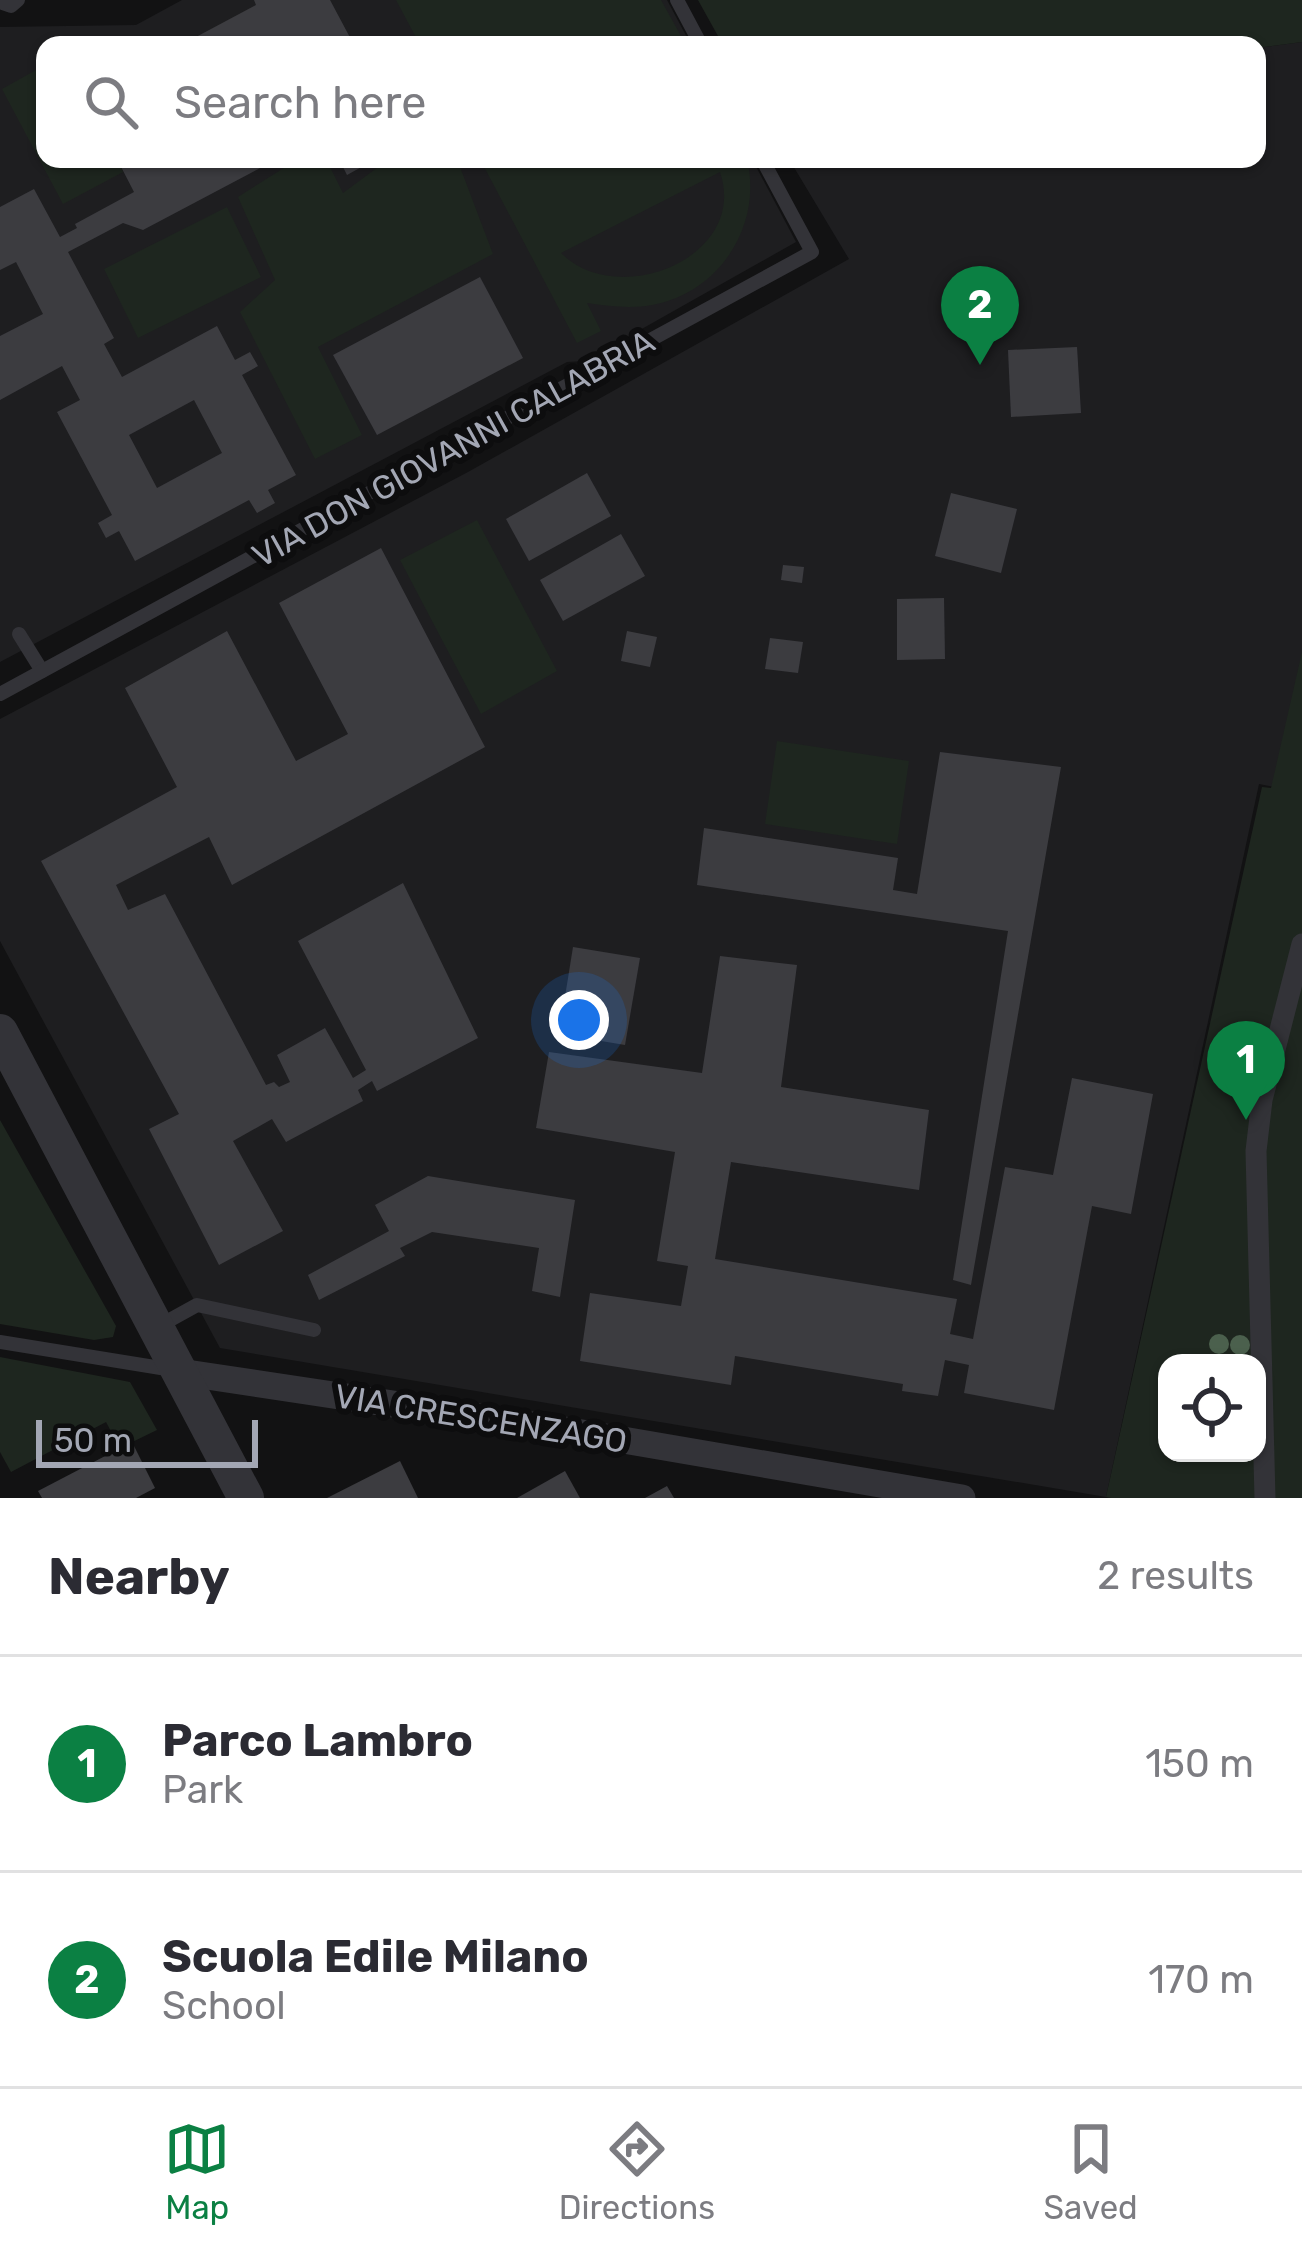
<!DOCTYPE html>
<html lang="en">
<head>
<meta charset="utf-8">
<style>
  :root { --surface:#fff; --page:#f7f7f7; --text:#2b2b33; --muted:#7c7c81; --line:#e1e1e2; --accent:#0b8043 }
  body { margin:0; font-family:Rubik,sans-serif; background:var(--page); color:var(--text) }
  .controls { position:absolute; right:36px; bottom:36px; display:grid; overflow:hidden; border-radius:24px; box-shadow:0 3px 9px #0004 }
  .controls button { width:108px; height:108px; display:grid; place-items:center; padding:0; border:0; border-bottom:3px solid var(--line); background:var(--surface); color:var(--text); font:60px sans-serif }
  .scale { position:absolute; left:36px; bottom:30px; width:222px; box-sizing:border-box; padding-left:12px; border:6px solid #a3a7b4; border-top:0; font-size:33px; line-height:42px; white-space:nowrap; color:#a3a7b4; -webkit-text-stroke:9px #0d0d0e; paint-order:stroke }
  .you { position:absolute; left:579px; top:1020px; width:42px; height:42px; margin:-30px; border:9px solid #fff; border-radius:50%; background:#1a73e8; box-shadow:0 0 0 18px #1a73e833 }
  .badge { display:grid; place-items:center; width:78px; height:78px; border-radius:50%; background:var(--accent); color:#fff; font-size:39px; font-weight:700 }
  .pin { position:absolute; translate:-50% -99px; filter:drop-shadow(0 3px 6px #0008) }
  .pin::after { content:''; position:absolute; top:63px; width:42px; height:36px; background:inherit; clip-path:polygon(0 0,100% 0,50% 100%) }
  .list { margin:0; padding:0; list-style:none }
  h2 { display:flex; justify-content:space-between; align-items:center; height:156px; margin:0; padding:0 48px; font-size:51px }
  h2 small { font-size:39px; font-weight:400; color:var(--muted) }
  .list li { display:grid; grid-template-columns:78px 1fr auto; gap:36px; align-items:center; box-sizing:border-box; height:216px; padding:0 48px; border-top:3px solid var(--line) }
  .list b { display:block; font-size:45px; white-space:nowrap }
  .list p { margin:0; font-size:39px; white-space:nowrap; color:var(--muted) }
  .list em { font-size:39px; font-style:normal; color:var(--muted) }
  .icon { flex:none; width:66px; height:66px; fill:none; stroke:currentColor; stroke-width:2; stroke-linecap:round; stroke-linejoin:round }
  .map { position:relative; flex:none; width:1302px; height:1498px; overflow:hidden }
  .search { position:absolute; background:var(--surface); box-shadow:0 3px 9px #0004; left:36px; right:36px; top:36px; height:132px; display:flex; align-items:center; gap:30px; box-sizing:border-box; padding:0 42px; border-radius:24px; color:var(--muted); font-size:45px }
  .sheet { height:588px; background:var(--surface) }
  nav { display:flex; justify-content:space-around; align-items:center; box-sizing:border-box; height:168px; border-top:3px solid var(--line); background:var(--surface); font-size:33px; color:var(--muted) }
  nav a { display:grid; justify-items:center; gap:6px }
  nav .on { color:var(--accent) }
  .map>svg:first-child { display:block }
  .built { fill:#1e1e20 }
  .green { fill:#1e261f; fill-rule:evenodd }
  .building { fill:#3c3c40; fill-rule:evenodd }
  .lines { fill:none; stroke-linecap:round; stroke-linejoin:round }
  .service { stroke:#333338; stroke-width:14 }
  .pedestrian { stroke:#333338; stroke-width:21 }
  .minor { stroke:#333338; stroke-width:27 }
  .tertiary { stroke:#333338; stroke-width:36 }
  .tree { fill:#4b604d }
  .labels { text-anchor:middle; stroke-width:12; stroke-linejoin:round; paint-order:stroke }
  .street-label { font-size:33px; fill:#a3a7b4; stroke:#0d0d0e }
</style>
</head>
<body>
<div class="map">
<svg width="1302" height="1498" viewBox="0 0 1302 1498">
  <rect width="100%" height="100%" fill="#121213"/>
  <g class="built">
    <path d="M182,0H667L691,45H45V159H752L796,242L585,361L567,362L0,662V27L136,25Z"/>
    <path d="M1302,42V792L1259,784L1106,1497L220,1348L0,941V719L468,472L849,259L789,159H1257V48Z"/>
  </g>
  <g class="green">
    <path d="M396,0H661L686,45H420Z"/>
    <path d="M698,0H1302V42L1257,48V45H723Z"/>
    <path d="M45,65V159H117L123,172L63,204L2,89Z"/>
    <path d="M298,159H326L343,193L389,159H457L493,254L318,347L362,435L315,459L240,312L275,280L238,197Z"/>
    <path d="M480,159H747C763,226 719,293 652,305C630,309 608,306 587,303L601,331L577,343ZM720,172C749,258 617,310 561,253Z"/>
    <path d="M227,207L261,277L138,338L104,269Z"/>
    <path d="M477,520L557,671L481,714L400,560Z"/>
    <path d="M1302,652V1498H1111L1106,1497L1262,787L1271,788ZM1167,1363H1257V1453H1167Z"/>
    <path d="M777,741L909,761L897,844L765,824Z"/>
    <path d="M0,1120L116,1326L113,1337L94,1340L0,1324Z"/>
    <path d="M0,1357L130,1382L157,1430L120,1448L106,1422L11,1472L0,1452Z"/>
  </g>
  <g class="building">
    <path d="M254,0H330L354,45H181L256,5Z"/>
    <path d="M117,159H277L143,230L123,223L68,252L114,338L104,344L122,377L217,326L235,360L250,352L258,366L242,375L296,475L268,490L275,503L257,513L249,500L135,561L119,531L106,538L98,523L112,515L57,412L80,400L62,366L0,400V336L43,314L16,262L0,270V207L34,189L60,237L77,228L75,224L134,192ZM194,400L222,453L157,488L129,435Z"/>
    <path d="M339,159H376L347,175Z"/>
    <path d="M480,277L523,358L377,435L333,355Z"/>
    <path d="M1077,347L1081,413L1011,417L1008,350Z"/>
    <path d="M587,473L611,516L529,561L506,519Z"/>
    <path d="M951,493L1017,509L1001,573L935,556Z"/>
    <path d="M621,534L645,576L563,621L540,580Z"/>
    <path d="M381,548L485,747L232,885L209,837L116,885L128,910L165,894L266,1085L274,1082L279,1087L290,1082L277,1055L325,1028L353,1078L366,1070L298,941L403,883L478,1038L377,1091L372,1081L358,1090L363,1101L286,1142L272,1119L233,1141L283,1231L219,1265L149,1129L179,1114L41,861L177,787L125,688L227,631L296,761L348,734L279,603Z"/>
    <path d="M783,565L804,567L802,583L781,580Z"/>
    <path d="M944,598L945,659L897,660V599Z"/>
    <path d="M627,631L657,637L650,667L621,661Z"/>
    <path d="M770,638L803,642L798,673L765,669Z"/>
    <path d="M940,752L1061,767L971,1285L953,1280L1008,931L697,885L704,828L898,858L893,890L917,894Z"/>
    <path d="M573,947L640,958L625,1045L559,1034Z"/>
    <path d="M720,956L797,965L781,1087L929,1110L919,1190L731,1162L715,1259L957,1299L950,1334L973,1339L1005,1167L1053,1175L1072,1078L1153,1094L1131,1214L1092,1206L1054,1410L964,1393L969,1365L945,1360L938,1396L902,1391L903,1384L735,1356L731,1385L580,1361L590,1293L681,1306L688,1266L657,1261L675,1152L536,1128L549,1052L702,1073Z"/>
    <path d="M428,1176L575,1200L560,1297L532,1291L539,1248L432,1232L400,1248L405,1256L319,1300L308,1275L389,1231L375,1205Z"/>
    <path d="M132,1442L155,1488L136,1498H42L38,1491Z"/>
    <path d="M400,1461L418,1498H327Z"/>
    <path d="M565,1471L580,1498H517Z"/>
    <path d="M667,1486L674,1498H645Z"/>
  </g>
  <g class="lines">
    <g class="service">
      <path d="M677,0L701,45"/>
      <path d="M0,2L11,6L18,0"/>
      <path d="M19,634L42,671"/>
      <path d="M0,694L812,252L762,159"/>
      <path d="M159,1326L197,1305L314,1330"/>
      <path d="M0,1342L173,1370"/>
    </g>
    <path class="pedestrian" d="M1265,1498L1256,1151L1262,1100L1302,944"/>
    <path class="minor" d="M180,1372L559,1429L962,1498"/>
    <path class="tertiary" d="M0,1032L246,1498"/>
  </g>
  <g class="tree">
    <circle cx="1219" cy="1344" r="10"/>
    <circle cx="1240" cy="1345" r="10"/>
  </g>
  <g class="labels">
    <g class="street-label">
      <text transform="translate(453 448) rotate(-29)" y="12">VIA DON GIOVANNI CALABRIA</text>
      <text transform="translate(481 1418) rotate(9)" y="12">VIA CRESCENZAGO</text>
    </g>
  </g>
</svg>
<div class="controls">
<button><svg class="icon" aria-label="locate" viewBox="0 0 24 24"><circle cx="12" cy="12" r="6"/><path d="M12 2v4M12 18v4M2 12h4M18 12h4"/></svg></button>
</div>
<div class="scale">50 m</div>
<div class="you"></div>
<div class="pin badge" style="left:1246px;top:1120px">1</div>
<div class="pin badge" style="left:980px;top:365px">2</div>
<div class="search"><svg class="icon" aria-label="search" viewBox="0 0 24 24"><circle cx="10" cy="10" r="6"/><path d="M15 15l6 6"/></svg>Search here</div>
</div>
<section class="sheet">
<h2>Nearby<small>2 results</small></h2>
<ul class="list">
<li><span class="badge">1</span><div><b>Parco Lambro</b><p>Park</p></div><em>150 m</em></li>
<li><span class="badge">2</span><div><b>Scuola Edile Milano</b><p>School</p></div><em>170 m</em></li>
</ul>
</section>
<nav>
<a class="on"><svg class="icon" aria-label="map" viewBox="0 0 24 24"><path d="M3 6l6-2 6 2 6-2v14l-6 2-6-2-6 2zM9 4v14M15 6v14"/></svg>Map</a>
<a><svg class="icon" aria-label="directions" viewBox="0 0 24 24"><path d="M12 3l9 9-9 9-9-9zM9 14v-3h6M13 9l2 2-2 2"/></svg>Directions</a>
<a><svg class="icon" aria-label="saved" viewBox="0 0 24 24"><path d="M7 4h10v16l-5-4-5 4z"/></svg>Saved</a>
</nav>
</body>
</html>
